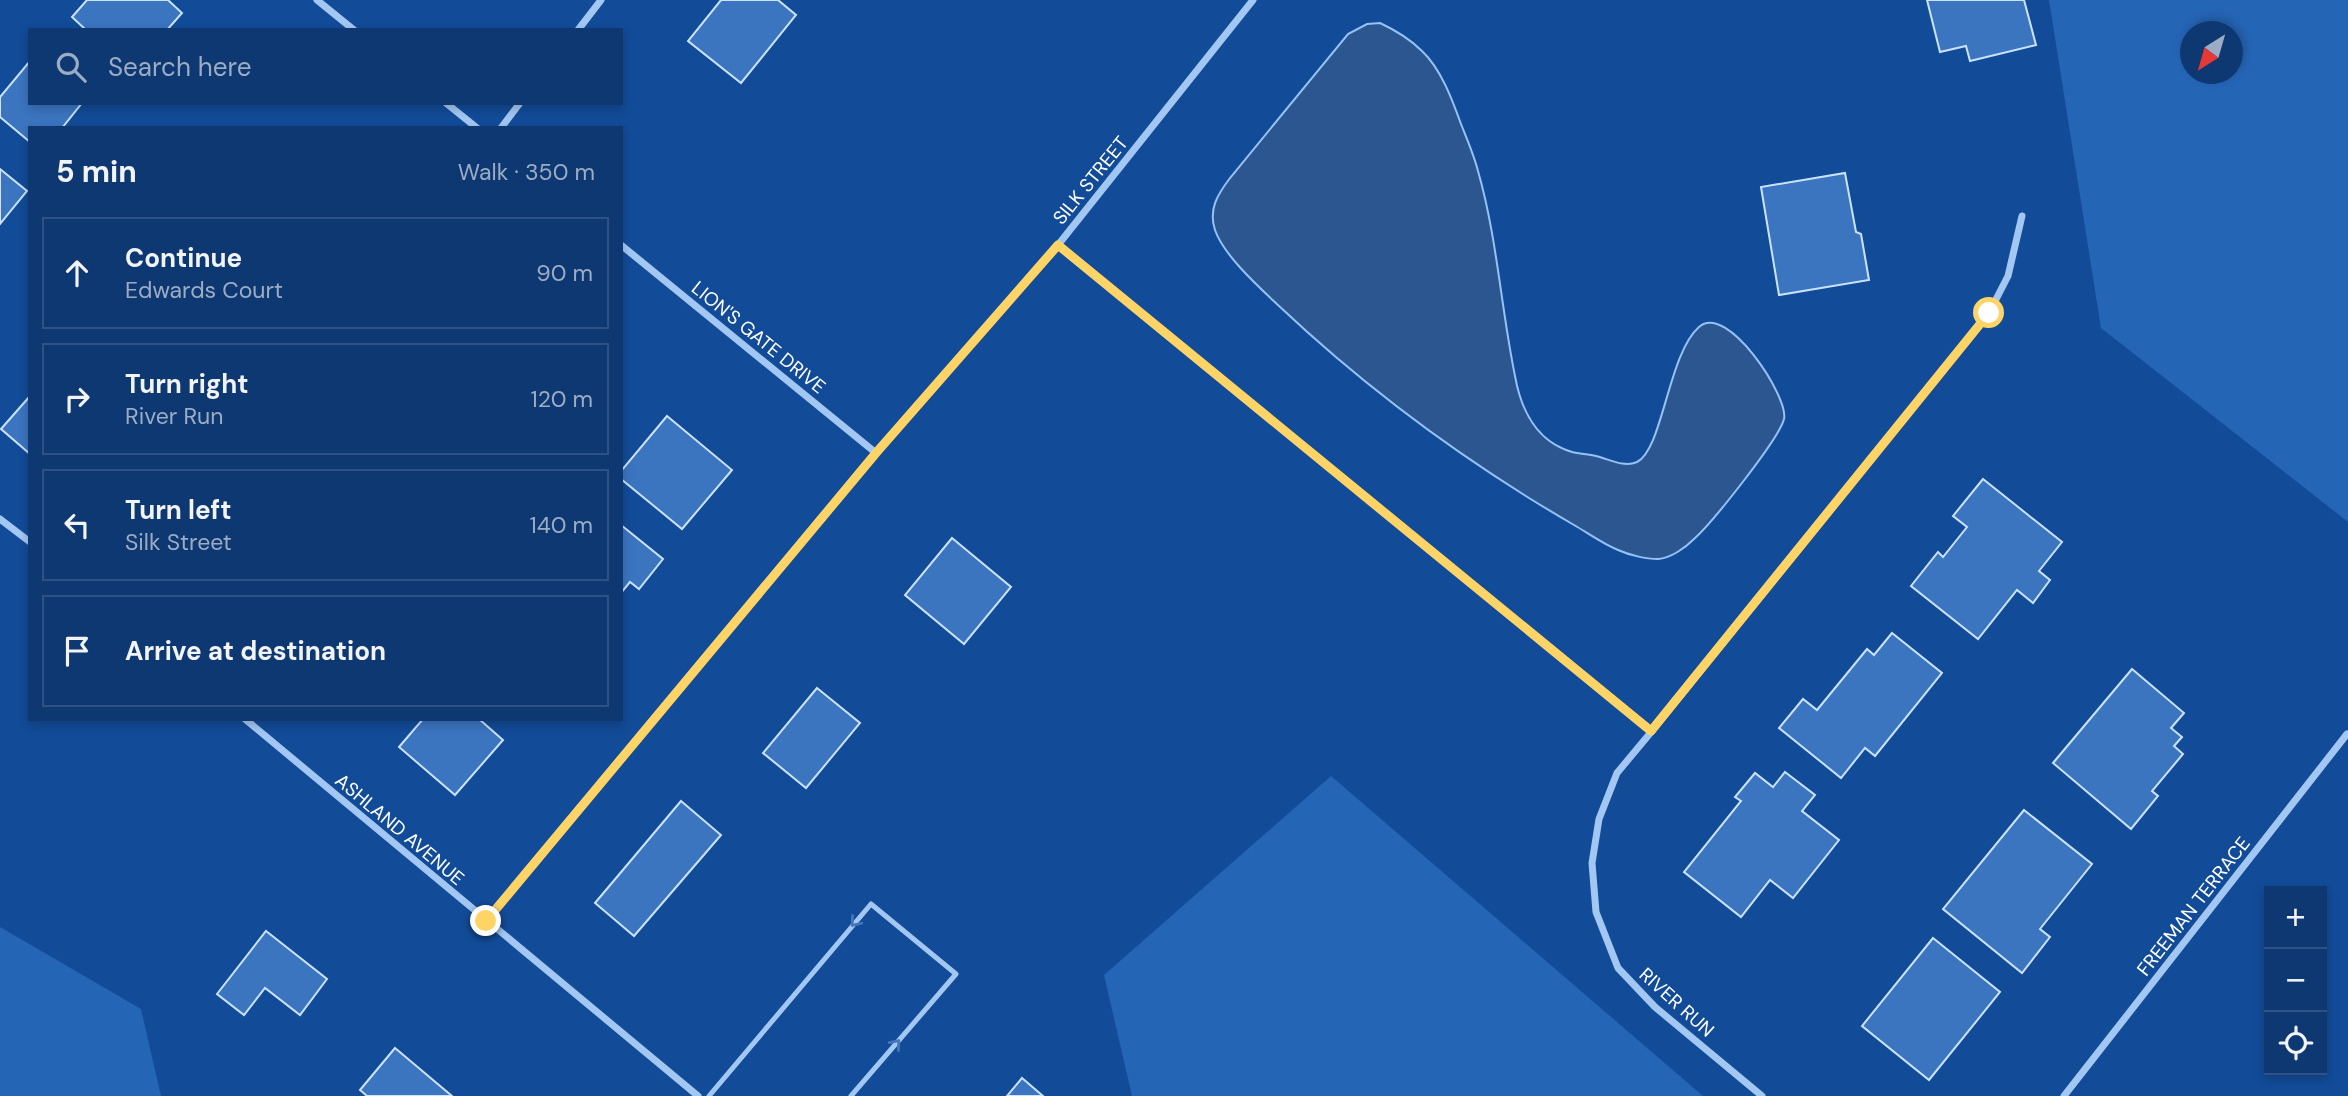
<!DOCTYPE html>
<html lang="en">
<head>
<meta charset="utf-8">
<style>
  :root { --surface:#0e3872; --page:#173f77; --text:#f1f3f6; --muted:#9bacc4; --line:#2e5284 }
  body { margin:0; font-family:"DM Sans",sans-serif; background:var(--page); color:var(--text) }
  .controls { position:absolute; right:21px; bottom:21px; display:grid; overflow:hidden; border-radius:0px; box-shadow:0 4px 10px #0003 }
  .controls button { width:63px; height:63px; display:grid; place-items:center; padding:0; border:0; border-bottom:2px solid var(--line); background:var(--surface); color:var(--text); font:35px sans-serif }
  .compass { position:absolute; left:2180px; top:21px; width:63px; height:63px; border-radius:50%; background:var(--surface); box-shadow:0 4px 10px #0003; rotate:217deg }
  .stop { position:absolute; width:21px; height:21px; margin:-16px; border:5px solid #ffd466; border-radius:50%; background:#fff }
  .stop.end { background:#ffd466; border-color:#fff; box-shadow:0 2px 7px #0008 }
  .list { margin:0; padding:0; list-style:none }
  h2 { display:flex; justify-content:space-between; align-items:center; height:91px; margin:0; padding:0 28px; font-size:30px }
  h2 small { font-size:23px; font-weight:400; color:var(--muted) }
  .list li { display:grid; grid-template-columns:46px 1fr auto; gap:21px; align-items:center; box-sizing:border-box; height:112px; margin:0 14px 14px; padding:0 14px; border:2px solid var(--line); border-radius:0px }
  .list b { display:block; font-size:26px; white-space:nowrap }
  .list p { margin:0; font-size:23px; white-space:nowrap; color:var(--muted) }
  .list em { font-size:23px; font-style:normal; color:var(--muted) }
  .icon { flex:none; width:38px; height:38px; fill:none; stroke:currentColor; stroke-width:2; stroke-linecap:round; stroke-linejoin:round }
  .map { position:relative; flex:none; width:2348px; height:1096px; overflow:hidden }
  .search { position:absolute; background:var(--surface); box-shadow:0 4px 10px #0003; left:28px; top:28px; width:595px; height:77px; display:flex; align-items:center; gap:18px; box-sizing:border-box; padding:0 24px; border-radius:0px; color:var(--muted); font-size:26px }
  .panel { position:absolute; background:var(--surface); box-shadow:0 4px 10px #0003; left:28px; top:126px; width:595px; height:595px; border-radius:0px }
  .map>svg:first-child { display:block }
  .green { fill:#2565b6; fill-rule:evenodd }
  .water { fill:#2c568f; stroke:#95c2f7; stroke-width:2 }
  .building { fill:#3b75c0; stroke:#cbe2fd; stroke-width:2 }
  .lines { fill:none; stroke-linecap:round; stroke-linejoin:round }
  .service { stroke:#a3c7f3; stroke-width:5 }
  .minor { stroke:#a3c7f3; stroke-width:7 }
  .oneway { stroke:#4576b8 }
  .route { stroke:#ffd466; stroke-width:9 }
  .labels { text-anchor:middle; stroke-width:5; stroke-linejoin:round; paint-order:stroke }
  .street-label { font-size:19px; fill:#fff; stroke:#124b98 }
</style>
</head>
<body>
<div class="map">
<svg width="2348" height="1096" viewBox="0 0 2348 1096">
  <rect width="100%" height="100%" fill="#124b98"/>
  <g class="green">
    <path d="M2049,0H2348V522L2101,328ZM2190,32H2232V74H2190Z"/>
    <path d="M1331,776L1703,1096H1132L1104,975Z"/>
    <path d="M0,927L141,1009L161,1096H0Z"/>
  </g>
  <path class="water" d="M1380,23C1395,30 1410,39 1422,51C1441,69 1452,99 1461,124C1467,139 1474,155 1478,171C1497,237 1501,308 1515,376C1521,410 1537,442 1572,452C1580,454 1588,454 1596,456C1609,459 1624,468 1637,462C1663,449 1668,354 1699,327C1727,302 1789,397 1784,419C1779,439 1712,523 1694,539C1685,548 1671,558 1658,559C1646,559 1629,555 1618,550C1603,544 1588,533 1574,525C1469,464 1368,390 1279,306C1260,288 1224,256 1215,230C1208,209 1218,194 1230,178L1348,34L1367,24Z"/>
  <g class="building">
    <path d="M87,0H168L182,13L167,30H86L72,17Z"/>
    <path d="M721,0H778L796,15L741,83L688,41Z"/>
    <path d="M1927,0H2024L2036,45L1970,61L1966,46L1940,52Z"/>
    <path d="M30,61V103H82L62,128H30V142L0,117V97Z"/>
    <path d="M0,169L27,191L0,224Z"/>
    <path d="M1845,173L1856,232L1861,234L1869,280L1779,295L1761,187Z"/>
    <path d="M30,396V454L1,429Z"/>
    <path d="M667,416L732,470L682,529L621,479V471Z"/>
    <path d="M1983,479L2062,542L2039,571L2050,580L2033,603L2017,590L1978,639L1911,586L1938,552L1943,557L1967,527L1953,516Z"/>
    <path d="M621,525L663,559L639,589L630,582L621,593Z"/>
    <path d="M952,538L1011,587L964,644L905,595Z"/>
    <path d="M1892,633L1942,673L1875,756L1865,748L1841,778L1779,728L1803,699L1817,710L1867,649L1874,655Z"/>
    <path d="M2132,669L2184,713L2171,728L2182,737L2174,746L2183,754L2152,791L2158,796L2131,829L2053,763Z"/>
    <path d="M817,688L860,723L806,788L763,753Z"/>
    <path d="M423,719H479L503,740L455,795L399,747Z"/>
    <path d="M1785,772L1815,795L1802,811L1839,840L1793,898L1770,880L1741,917L1684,872L1741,801L1735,797L1755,773L1773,787Z"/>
    <path d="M681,801L721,835L634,936L595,903Z"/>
    <path d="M2024,810L2092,864L2040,929L2050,937L2022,973L1943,909Z"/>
    <path d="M266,931L327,979L300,1015L265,988L244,1015L217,994Z"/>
    <path d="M1933,938L2000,992L1929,1080L1862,1026Z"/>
    <path d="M395,1048L452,1096H367L360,1090Z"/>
    <path d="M1022,1078L1043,1096H1007Z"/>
  </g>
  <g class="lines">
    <path class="service" d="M709,1096L871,904L956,974L851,1096"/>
    <g class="minor">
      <path d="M317,0L354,30"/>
      <path d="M578,30L601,0"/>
      <path d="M446,103L477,128"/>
      <path d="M501,128L520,103"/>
      <path d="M621,245L876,453"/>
      <path d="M1058,245L1652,731L1617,773L1599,819L1592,863L1596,912L1618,968L1655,1007L1762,1096"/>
      <path d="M0,519L30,542"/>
      <path d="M245,719L698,1096"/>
      <path d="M1652,731L1989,313L2008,276L2022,216"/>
      <path d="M486,921L876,453L1058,245L1253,0"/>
      <path d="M2064,1096L2347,734"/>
    </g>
  </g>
  <defs><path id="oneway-chevron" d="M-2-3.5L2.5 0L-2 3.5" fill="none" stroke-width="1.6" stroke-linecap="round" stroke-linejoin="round" transform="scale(1.75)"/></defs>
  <g class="oneway">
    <use href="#oneway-chevron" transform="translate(855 922) rotate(130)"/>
    <use href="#oneway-chevron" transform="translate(896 1044) rotate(-49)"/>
  </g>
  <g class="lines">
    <path class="route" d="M486,921L876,453L1058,245L1651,731L1989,313"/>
  </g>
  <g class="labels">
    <g class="street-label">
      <text transform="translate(1090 180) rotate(-51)" y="7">SILK STREET</text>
      <text transform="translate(759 337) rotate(39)" y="7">LION'S GATE DRIVE</text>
      <text transform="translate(400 829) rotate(40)" y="7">ASHLAND AVENUE</text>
      <text transform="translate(2193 906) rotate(-52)" y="7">FREEMAN TERRACE</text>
      <text transform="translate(1677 1002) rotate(42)" y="7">RIVER RUN</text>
    </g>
  </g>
</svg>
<div class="controls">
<button>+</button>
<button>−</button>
<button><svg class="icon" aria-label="locate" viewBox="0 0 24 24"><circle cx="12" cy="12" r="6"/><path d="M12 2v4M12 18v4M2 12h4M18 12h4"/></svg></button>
</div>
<svg class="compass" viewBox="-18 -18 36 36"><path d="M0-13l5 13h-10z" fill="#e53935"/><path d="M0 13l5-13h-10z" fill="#9bacc4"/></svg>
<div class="stop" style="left:1989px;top:313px"></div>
<div class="stop end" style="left:486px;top:921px"></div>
<div class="search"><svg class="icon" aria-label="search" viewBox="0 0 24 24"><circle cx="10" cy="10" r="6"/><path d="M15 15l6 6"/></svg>Search here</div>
<section class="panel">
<h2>5 min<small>Walk · 350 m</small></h2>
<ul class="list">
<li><svg class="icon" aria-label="ahead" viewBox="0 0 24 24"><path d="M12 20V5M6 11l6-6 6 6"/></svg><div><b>Continue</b><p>Edwards Court</p></div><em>90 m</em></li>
<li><svg class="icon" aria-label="right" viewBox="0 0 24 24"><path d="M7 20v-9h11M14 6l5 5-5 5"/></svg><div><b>Turn right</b><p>River Run</p></div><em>120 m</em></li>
<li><svg class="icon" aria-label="left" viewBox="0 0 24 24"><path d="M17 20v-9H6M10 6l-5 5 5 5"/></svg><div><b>Turn left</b><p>Silk Street</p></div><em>140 m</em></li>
<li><svg class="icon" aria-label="arrive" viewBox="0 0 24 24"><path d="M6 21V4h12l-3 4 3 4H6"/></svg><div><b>Arrive at destination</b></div></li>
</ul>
</section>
</div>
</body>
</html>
